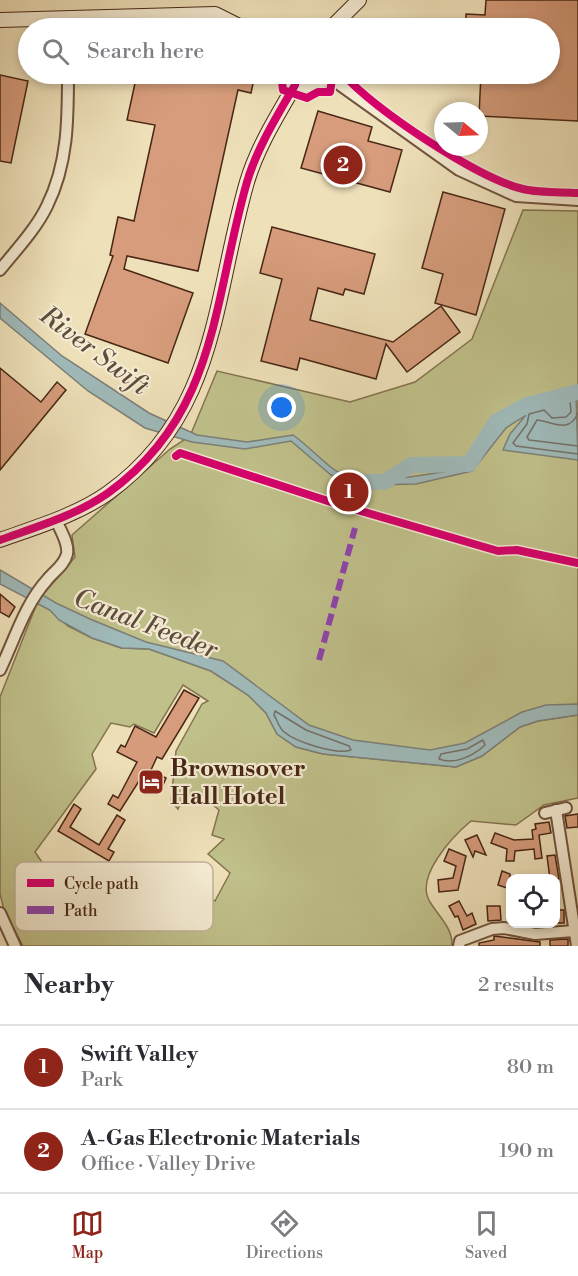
<!DOCTYPE html>
<html lang="en">
<head>
<meta charset="utf-8">
<style>
  :root { --surface:#fff; --page:#f2f2f3; --text:#2b2b33; --muted:#7c7c81; --line:#e1e1e2; --accent:#8f2418 }
  body { margin:0; font-family:"Libre Bodoni",serif; background:var(--page); color:var(--text) }
  .controls { position:absolute; right:18px; bottom:18px; display:grid; overflow:hidden; border-radius:12px; box-shadow:0 3px 9px #0003 }
  .controls button { width:54px; height:54px; display:grid; place-items:center; padding:0; border:0; border-bottom:2px solid var(--line); background:var(--surface); color:var(--text); font:30px sans-serif }
  .compass { position:absolute; left:434px; top:102px; width:54px; height:54px; border-radius:50%; background:var(--surface); box-shadow:0 3px 9px #0003; rotate:109deg }
  .you { position:absolute; left:282px; top:408px; width:21px; height:21px; margin:-15px; border:4px solid #fff; border-radius:50%; background:#1a73e8; box-shadow:0 0 0 9px #1a73e833 }
  .badge { display:grid; place-items:center; width:39px; height:39px; border-radius:50%; background:var(--accent); color:#fff; font-size:20px; font-weight:700 }
  .pin { position:absolute; translate:-50% -50%; border:3px solid #fff; box-shadow:0 2px 6px #0006 }
  .list { margin:0; padding:0; list-style:none }
  h2 { display:flex; justify-content:space-between; align-items:center; height:78px; margin:0; padding:0 24px; font-size:26px }
  h2 small { font-size:20px; font-weight:400; color:var(--muted) }
  .list li { display:grid; grid-template-columns:39px 1fr auto; gap:18px; align-items:center; box-sizing:border-box; height:84px; padding:0 24px; border-top:2px solid var(--line) }
  .list b { display:block; font-size:22px; white-space:nowrap }
  .list p { margin:0; font-size:20px; white-space:nowrap; color:var(--muted) }
  .list em { font-size:20px; font-style:normal; color:var(--muted) }
  .icon { flex:none; width:33px; height:33px; fill:none; stroke:currentColor; stroke-width:2; stroke-linecap:round; stroke-linejoin:round }
  .map { position:relative; flex:none; width:578px; height:946px; overflow:hidden }
  .search { position:absolute; background:var(--surface); box-shadow:0 3px 9px #0003; left:18px; right:18px; top:18px; height:66px; display:flex; align-items:center; gap:15px; box-sizing:border-box; padding:0 21px; border-radius:33px; color:var(--muted); font-size:22px }
  .sheet { height:246px; background:var(--surface) }
  nav { display:flex; justify-content:space-around; align-items:center; box-sizing:border-box; height:84px; border-top:2px solid var(--line); background:var(--surface); font-size:16px; color:var(--muted) }
  nav a { display:grid; justify-items:center; gap:3px }
  nav .on { color:var(--accent) }
  .map>svg:first-child { display:block }
  .green { fill:#c0c08a; stroke:#847450; stroke-width:1.5; fill-rule:evenodd }
  .water { fill:#9fbaba; stroke:#7c7f78; stroke-width:1.5 }
  .lines { fill:none; stroke-linecap:round; stroke-linejoin:round }
  .shore { stroke:#747068; stroke-width:1.5 }
  .river { stroke:#9fbaba; stroke-width:16 }
  .building { fill:#d69c7b; stroke:#482715; stroke-width:1.5 }
  .street-casing { stroke:#72553e; stroke-width:14 }
  .secondary-casing { stroke:#482715; stroke-width:16 }
  .street { stroke:#f4ebd2; stroke-width:10 }
  .secondary { stroke:#f4ebd2; stroke-width:14 }
  .quiet { stroke:#8e44ad; stroke-width:6; stroke-dasharray:12 6; stroke-linecap:butt }
  .cycleway-casing { stroke:#f4ebd2; stroke-width:11 }
  .cycleway { stroke:#d6006c; stroke-width:8 }
  .labels { text-anchor:middle; stroke-width:4.5; stroke-linejoin:round; paint-order:stroke }
  .poi-label { font-size:24px; font-weight:bold; fill:#482715; stroke:#f4ebd2; text-anchor:start }
  .water-label { font-size:26px; font-style:italic; fill:#5e4c3e; stroke:#f4ebd2 }
  .key { fill:#f4ebd2; stroke:#c0b099; stroke-width:1.5 }
  .key-label { font-size:16px; fill:#482715 }
</style>
</head>
<body>
<div class="map">
<svg width="578" height="946" viewBox="0 0 578 946">
  <rect width="100%" height="100%" fill="#eee0b9"/>
  <filter id="stains"><feTurbulence type="fractalNoise" baseFrequency=".00333" numOctaves="4"/><feColorMatrix values="0 0 0 0 .2 0 0 0 0 .09 0 0 0 0 .02 0 0 0 .5 -.17"/></filter>
  <radialGradient id="worn" r=".72"><stop offset=".6" stop-color="#630" stop-opacity="0"/><stop offset="1" stop-color="#630" stop-opacity=".3"/></radialGradient>
  <g class="green">
    <path d="M523,210L578,211V710H558L456,755L324,742L229,674L73,620L41,597L75,557L72,535L170,449L190,436L217,371L350,402L415,382L472,339Z"/>
    <path d="M37,603L50,610L68,626L92,638L121,648L149,649L211,671L248,695L266,713L277,734L296,747L323,754L456,767L482,756L520,727L538,721L578,715V798L544,805L516,825L471,821C453,836 414,877 430,902C439,917 453,928 452,946H23L4,910L0,894V697ZM183,685L208,701L202,704L176,751L171,801L178,809L185,793L208,801L219,810L212,835L224,839L208,854L230,873L215,901L179,876L159,931L82,877L70,891L48,871L35,852L96,769L92,754L111,723L130,727L134,724L154,733Z"/>
  </g>
  <g class="water">
    <path d="M0,303L62,356L149,413L197,435L247,442L293,435C307,445 319,458 332,468C361,491 432,473 465,468L501,424L524,409L576,394L578,460L503,450L510,434L526,415L506,428L472,471L416,484L368,485L331,475L291,441L245,449L192,442L145,428L88,391L0,318Z"/>
    <path d="M0,570L56,603L90,619L146,642L223,661L309,725L353,740L430,750L465,743L522,712L546,705L578,704V715L538,721L520,727L482,756L456,767L323,754L296,747L277,734L266,713L248,695L211,671L149,649L122,648L92,638L59,620L50,610L0,584Z"/>
  </g>
  <g class="lines">
    <g class="shore">
      <path d="M578,400L570,401L571,412L566,417L552,418L544,410L529,414L527,424L513,443L516,446L578,454"/>
      <path d="M578,413C569,435 551,421 537,420L527,437L529,440L578,446"/>
      <path d="M275,711L306,730L349,746L351,750C336,755 295,742 283,731C279,727 277,720 274,715Z"/>
      <path d="M483,740L485,745C473,756 455,765 439,759L441,754L467,749Z"/>
    </g>
    <path class="river" d="M368,482H384L411,465L469,464L496,422L527,405L578,392"/>
  </g>
  <g class="building">
    <path d="M486,0H578V121L479,116L481,74H549V28H466V14L485,15Z"/>
    <path d="M137,74H255L251,93L238,90L198,271L127,256L124,269L193,293L168,363L85,334L113,256L110,255L118,217L134,221L155,125L127,120Z"/>
    <path d="M0,75L28,81L11,163L0,161Z"/>
    <path d="M318,111L372,127L368,141L402,150L390,192L301,168Z"/>
    <path d="M443,192L505,209L476,315L435,303L443,274L422,268Z"/>
    <path d="M272,227L375,254L364,294L345,289L343,295L318,288L310,320L393,342L441,306L460,332L407,372L386,344L376,379L300,358L297,370L261,361L282,279L260,273Z"/>
    <path d="M0,368L41,402L57,382L66,390L0,470Z"/>
    <path d="M0,594L15,607L9,617L0,612Z"/>
    <path d="M184,690L199,698L162,759L157,757L151,770L166,778L163,785L152,780L149,786L139,781L120,811L108,804L113,795L118,798L137,762L117,752L121,745L125,747L135,726L156,737Z"/>
    <path d="M74,804L81,809L70,827L99,845L117,815L125,820L108,849L114,852L109,861L58,831Z"/>
    <path d="M578,814V827L567,828L565,816Z"/>
    <path d="M549,822L551,833L539,835L542,858L535,859L534,849L515,851L514,861H506L507,849L491,843L495,833L514,840L533,839L532,830L536,829L535,824Z"/>
    <path d="M477,835L486,855L475,851L473,857L465,840Z"/>
    <path d="M449,849L466,856L458,890L439,892L438,880L453,878L456,866L444,861Z"/>
    <path d="M555,855L559,879H550L547,856Z"/>
    <path d="M502,871L510,874V889L498,885Z"/>
    <path d="M459,901L467,916L472,913L476,924L463,930L458,916L455,917L449,906Z"/>
    <path d="M487,906H500L501,920L488,921Z"/>
    <rect x="555" y="910" width="9" height="13"/>
    <path d="M494,936L540,942V946H479V943L494,940Z"/>
    <path d="M568,939V946H550V940Z"/>
  </g>
  <g class="lines">
    <g class="street-casing">
      <g id="street">
        <path d="M326,75L459,170L516,196L578,200"/>
        <path d="M0,270C16,250 36,229 47,206C68,164 68,119 68,74"/>
        <path d="M0,670C14,641 25,604 47,580C54,571 64,566 67,554C69,543 60,530 56,520"/>
        <path d="M556,810L577,946"/>
        <path d="M545,813L566,808"/>
        <path d="M0,913L15,946"/>
        <path d="M459,946L460,941L492,929L504,928L535,934L574,931"/>
      </g>
    </g>
    <g class="secondary-casing">
      <g id="secondary">
        <path d="M0,20L215,14L243,28"/>
        <path d="M331,28L359,0"/>
        <path d="M284,74C295,91 315,91 327,74"/>
        <path d="M0,540C36,527 77,515 108,493C218,414 213,300 247,182C257,148 277,116 295,85"/>
      </g>
    </g>
    <use href="#street" class="street"/>
    <use href="#secondary" class="secondary"/>
    <path class="quiet" d="M319,660L355,528"/>
    <g class="cycleway-casing">
      <g id="cycleway">
        <path d="M281,74L283,90L307,98L318,92H330L332,79L338,74"/>
        <path d="M343,74C373,109 479,179 523,189C540,193 560,192 578,193"/>
        <path d="M176,456L180,453L340,505L498,551L517,550L578,563"/>
        <path d="M0,540C36,527 77,515 108,493C218,414 213,300 247,182C257,148 277,116 295,85"/>
      </g>
    </g>
    <use href="#cycleway" class="cycleway"/>
  </g>
  <defs>
    <g id="hotel-square" transform="scale(1.35)"><rect x="-9" y="-9" width="18" height="18" rx="4" fill="#8f2418" stroke="#f4ebd2"/><path d="M-6-4.5h1.5V1H6V5H4.5V3h-9V5H-6ZM-4 0a1.8 1.8 0 1 1 3.6 0ZM.5 0V-2.5h3Q6-2.5 6 0Z" fill="#fff"/></g>
  </defs>
  <g fill-rule="evenodd">
    <use href="#hotel-square" x="151" y="782"/>
  </g>
  <g class="labels">
    <g class="poi-label">
      <text x="170" y="776">Brownsover<tspan x="170" dy="28">Hall Hotel</tspan></text>
    </g>
    <g class="water-label">
      <text transform="translate(95 350) rotate(37)" y="9">River Swift</text>
      <text transform="translate(146 623) rotate(21)" y="9">Canal Feeder</text>
    </g>
  </g>
  <rect x="15" y="862" width="198" height="69" rx="9" class="key"/>
  <rect x="27" y="879" width="27" height="8" fill="#d6006c"/>
  <rect x="27" y="906" width="27" height="8" fill="#8e44ad"/>
  <g class="key-label">
    <text x="64" y="889">Cycle path</text>
    <text x="64" y="916">Path</text>
  </g>
  <rect width="100%" height="100%" filter="url(#stains)"/>
  <rect width="100%" height="100%" fill="url(#worn)"/>
</svg>
<div class="controls">
<button><svg class="icon" aria-label="locate" viewBox="0 0 24 24"><circle cx="12" cy="12" r="6"/><path d="M12 2v4M12 18v4M2 12h4M18 12h4"/></svg></button>
</div>
<svg class="compass" viewBox="-18 -18 36 36"><path d="M0-13l5 13h-10z" fill="#e53935"/><path d="M0 13l5-13h-10z" fill="#7c7c81"/></svg>
<div class="you"></div>
<div class="pin badge" style="left:349px;top:492px">1</div>
<div class="pin badge" style="left:343px;top:165px">2</div>
<div class="search"><svg class="icon" aria-label="search" viewBox="0 0 24 24"><circle cx="10" cy="10" r="6"/><path d="M15 15l6 6"/></svg>Search here</div>
</div>
<section class="sheet">
<h2>Nearby<small>2 results</small></h2>
<ul class="list">
<li><span class="badge">1</span><div><b>Swift Valley</b><p>Park</p></div><em>80 m</em></li>
<li><span class="badge">2</span><div><b>A-Gas Electronic Materials</b><p>Office · Valley Drive</p></div><em>190 m</em></li>
</ul>
</section>
<nav>
<a class="on"><svg class="icon" aria-label="map" viewBox="0 0 24 24"><path d="M3 6l6-2 6 2 6-2v14l-6 2-6-2-6 2zM9 4v14M15 6v14"/></svg>Map</a>
<a><svg class="icon" aria-label="directions" viewBox="0 0 24 24"><path d="M12 3l9 9-9 9-9-9zM9 14v-3h6M13 9l2 2-2 2"/></svg>Directions</a>
<a><svg class="icon" aria-label="saved" viewBox="0 0 24 24"><path d="M7 4h10v16l-5-4-5 4z"/></svg>Saved</a>
</nav>
</body>
</html>
